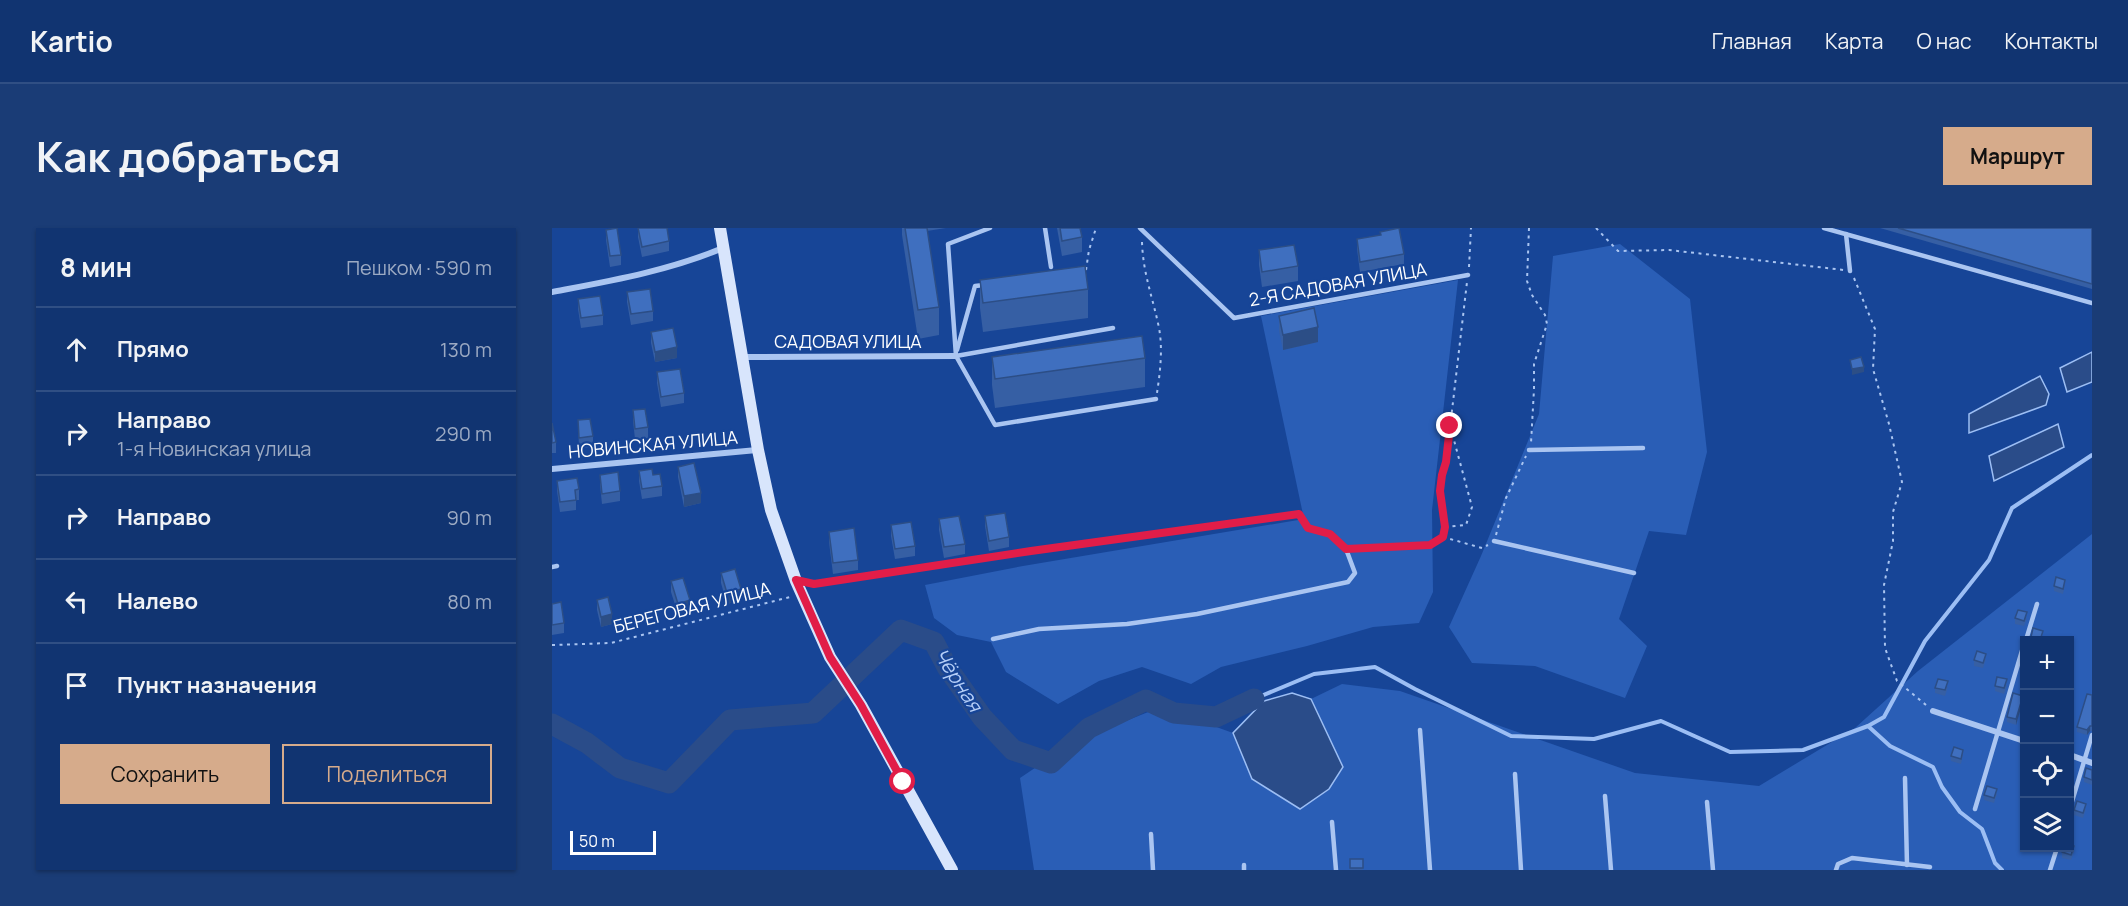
<!DOCTYPE html>
<html lang="ru">
<head>
<meta charset="utf-8">
<style>
  :root { --surface:#113471; --page:#1a3c76; --text:#f1f3f6; --muted:#9caac3; --line:#304f84; --accent:#d6ab8b }
  body { margin:0; font-family:Manrope,sans-serif; background:var(--page); color:var(--text) }
  .controls { position:absolute; right:18px; bottom:18px; display:grid; overflow:hidden; border-radius:0px; box-shadow:0 2px 4px #0004 }
  .controls button { width:54px; height:54px; display:grid; place-items:center; padding:0; border:0; border-bottom:2px solid var(--line); background:var(--surface); color:var(--text); font:30px sans-serif }
  .scale { position:absolute; left:18px; bottom:15px; width:86px; box-sizing:border-box; padding-left:6px; border:3px solid #fff; border-top:0; font-size:16px; line-height:21px; white-space:nowrap; color:#fff; -webkit-text-stroke:4px #174597; paint-order:stroke }
  .stop { position:absolute; width:18px; height:18px; margin:-14px; border:4px solid #e11d48; border-radius:50%; background:#fff }
  .stop.end { background:#e11d48; border-color:#fff; box-shadow:0 2px 6px #0008 }
  .list { margin:0; padding:0; list-style:none }
  h2 { display:flex; justify-content:space-between; align-items:center; height:78px; margin:0; padding:0 24px; font-size:26px }
  h2 small { font-size:20px; font-weight:400; color:var(--muted) }
  .list li { display:grid; grid-template-columns:39px 1fr auto; gap:18px; align-items:center; box-sizing:border-box; height:84px; padding:0 24px; border-top:2px solid var(--line) }
  .list b { display:block; font-size:22px; white-space:nowrap }
  .list p { margin:0; font-size:20px; white-space:nowrap; color:var(--muted) }
  .list em { font-size:20px; font-style:normal; color:var(--muted) }
  .actions { display:flex; gap:12px; padding:18px 24px }
  .actions a { flex:1; padding:14px 0; border:2px solid var(--accent); border-radius:0px; text-align:center; font-size:21px; color:var(--accent) }
  .actions .main { background:var(--accent); color:#111 }
  .icon { flex:none; width:33px; height:33px; fill:none; stroke:currentColor; stroke-width:2; stroke-linecap:round; stroke-linejoin:round }
  .map { position:relative; flex:none; width:1540px; height:642px; overflow:hidden; border-radius:0px }
  header { display:flex; align-items:center; gap:36px; box-sizing:border-box; height:84px; padding:0 30px; background:var(--surface); border-bottom:2px solid var(--line) }
  header strong { font-size:28px }
  nav { display:flex; gap:33px; margin-inline-start:auto; font-size:21px }
  .intro { display:flex; align-items:center; justify-content:space-between; box-sizing:border-box; height:144px; padding:0 36px }
  h1 { margin:0; font-size:42px }
  .button { padding:15px 27px; border-radius:0px; background:var(--accent); color:#111; font-size:21px; font-weight:700 }
  main { display:flex; gap:36px; padding:0 36px }
  aside { flex:1; background:var(--surface); border-radius:0px; box-shadow:0 2px 4px #0004 }
  .map>svg:first-child { display:block }
  .green { fill:#2a5eb6; fill-rule:evenodd }
  .water { fill:#2a4c89; stroke:#9cbef4; stroke-width:1.5 }
  .lines { fill:none; stroke-linecap:round; stroke-linejoin:round }
  .stream { stroke:#9cbef4; stroke-width:4 }
  .river { stroke:#2a4c89; stroke-width:21 }
  .path { stroke:#aac5f1; stroke-width:2; stroke-dasharray:3 4.5; stroke-linecap:butt }
  .service { stroke:#aac5f1; stroke-width:4.5 }
  .minor { stroke:#aac5f1; stroke-width:6 }
  .secondary { stroke:#d8e5fc; stroke-width:12 }
  .wall { fill:#365fa4 }
  .shaded-wall { fill:#2c4e86 }
  .building { fill:#3f6fbf; stroke:#2c4e86; stroke-width:1.5 }
  .route { stroke:#e11d48; stroke-width:8 }
  .labels { text-anchor:middle; stroke-width:4.5; stroke-linejoin:round; paint-order:stroke }
  .street-label { font-size:18px; fill:#fff; stroke:#174597 }
  .water-label { font-size:20px; font-style:italic; fill:#b6cff8; stroke:#174597 }
</style>
</head>
<body>
<header>
<strong>Kartio</strong>
<nav><a>Главная</a><a>Карта</a><a>О нас</a><a>Контакты</a></nav>
</header>
<div class="intro"><h1>Как добраться</h1><a class="button">Маршрут</a></div>
<main>
<aside>
<h2>8 мин<small>Пешком · 590 m</small></h2>
<ul class="list">
<li><svg class="icon" aria-label="ahead" viewBox="0 0 24 24"><path d="M12 20V5M6 11l6-6 6 6"/></svg><div><b>Прямо</b></div><em>130 m</em></li>
<li><svg class="icon" aria-label="right" viewBox="0 0 24 24"><path d="M7 20v-9h11M14 6l5 5-5 5"/></svg><div><b>Направо</b><p>1-я Новинская улица</p></div><em>290 m</em></li>
<li><svg class="icon" aria-label="right" viewBox="0 0 24 24"><path d="M7 20v-9h11M14 6l5 5-5 5"/></svg><div><b>Направо</b></div><em>90 m</em></li>
<li><svg class="icon" aria-label="left" viewBox="0 0 24 24"><path d="M17 20v-9H6M10 6l-5 5 5 5"/></svg><div><b>Налево</b></div><em>80 m</em></li>
<li><svg class="icon" aria-label="arrive" viewBox="0 0 24 24"><path d="M6 21V4h12l-3 4 3 4H6"/></svg><div><b>Пункт назначения</b></div></li>
</ul>
<div class="actions"><a class="main">Сохранить</a><a>Поделиться</a></div>
</aside>
<div class="map">
<svg width="1540" height="642" viewBox="0 0 1540 642">
  <rect width="100%" height="100%" fill="#174597"/>
  <g class="green">
    <path d="M1068,16L1138,71L1155,224L1134,307L1097,303L1067,391L1095,418L1073,470L983,438L920,435L897,399L929,328L987,186L1001,28Z"/>
    <path d="M906,52L880,282L881,364L867,395L821,399L755,418L669,439L639,456L590,439L547,453L506,476L454,444L439,414L405,407L382,390L373,357L471,338L752,291L709,88Z"/>
    <path d="M1540,306V642H482L468,550L523,513L609,479L681,505L700,551L791,539L759,471L790,456L848,463L1083,545L1207,558L1303,500L1366,443ZM1472,412H1518V620H1472Z"/>
  </g>
  <g class="water">
    <path d="M1540,124V154L1515,164L1508,140Z"/>
    <path d="M1488,148L1497,166L1494,177L1417,205V186Z"/>
    <path d="M1506,196L1512,219L1442,253L1437,228Z"/>
    <path d="M740,465L759,471L791,539L777,561L748,581L700,551L681,505L712,473Z"/>
  </g>
  <g class="lines">
    <g class="stream">
      <path d="M702,471L762,446L823,439L863,461L959,508L1042,511L1109,493L1178,524L1251,522L1316,498L1332,489L1373,413L1437,332L1460,280L1540,227"/>
      <path d="M1316,498L1338,518L1381,539L1390,559L1408,584L1430,601L1443,635L1450,642"/>
    </g>
    <path class="river" d="M0,496L35,515L68,540L117,555L178,492L261,485L349,402L382,414L395,439L430,489L461,522L499,535L537,500L594,472L622,485L664,489L702,471"/>
    <g class="path">
      <path d="M977,0L975,53L980,67L993,87L995,96L982,136V161L979,215"/>
      <path d="M1044,0L1066,23L1117,22L1292,42"/>
      <path d="M590,14C591,46 601,70 607,100C611,121 608,145 605,165"/>
      <path d="M917,39L919,0"/>
      <path d="M534,42L537,22L544,0"/>
      <path d="M1302,50L1323,101L1321,141L1337,196L1350,254L1341,284V313L1332,357L1333,420L1345,453L1374,477"/>
      <path d="M893,299L914,297L920,279L899,201"/>
      <path d="M944,307L954,270L974,228"/>
      <path d="M891,309L930,320L936,317"/>
      <path d="M883,314L891,309C893,298 891,291 889,281C887,264 889,249 894,234L915,54"/>
      <path d="M0,417L59,415L238,369"/>
    </g>
    <g class="service">
      <path d="M438,0L396,16L404,128L443,197L604,171"/>
      <path d="M493,0L499,39"/>
      <path d="M588,0L682,90L916,47"/>
      <path d="M1272,0L1540,75"/>
      <path d="M1294,6L1298,43"/>
      <path d="M405,122L423,58L432,57"/>
      <path d="M404,128L561,100"/>
      <path d="M977,222L1091,220"/>
      <path d="M739,287L747,286L756,300L778,306L794,321L877,317"/>
      <path d="M942,313L1082,345"/>
      <path d="M0,339L5,338"/>
      <path d="M441,411L487,401L575,396L645,386L796,354L803,345L794,321"/>
      <path d="M1474,412L1485,376"/>
      <path d="M868,502L878,642"/>
      <path d="M963,546L969,642"/>
      <path d="M1353,550L1355,637"/>
      <path d="M1053,568L1059,642"/>
      <path d="M1155,574L1161,642"/>
      <path d="M1518,580L1540,507"/>
      <path d="M1423,581L1472,416"/>
      <path d="M780,594L784,642"/>
      <path d="M599,606L601,642"/>
      <path d="M692,637V642"/>
      <path d="M1284,642L1286,636L1300,630L1378,639"/>
      <path d="M1498,642L1505,620"/>
    </g>
    <g class="minor">
      <path d="M0,64C58,53 116,43 171,20"/>
      <path d="M190,129L404,128"/>
      <path d="M0,241L205,222"/>
      <path d="M244,353L262,356L479,323L739,287"/>
      <path d="M1381,483L1472,513"/>
      <path d="M1518,527L1540,535"/>
    </g>
    <path class="secondary" d="M168,0L206,222L219,282L244,353L278,429L309,477L400,642"/>
  </g>
  <g class="wall">
    <path d="M86,0L117,13V23L90,29L86,9Z"/>
    <path d="M350,0H394L375,3L387,79V107L366,111L350,7Z"/>
    <path d="M505,0H528L530,9V24L510,28Z"/>
    <path d="M1328,0H1540V61Z"/>
    <path d="M54,2L69,27V37L58,39L54,12Z"/>
    <path d="M828,4L852,26V36L808,44L805,21V11L828,7Z"/>
    <path d="M707,22L746,38V53L710,59L707,37Z"/>
    <path d="M428,52L536,61V90L431,104L428,80Z"/>
    <path d="M75,64L101,83V93L79,97L75,74Z"/>
    <path d="M26,71L51,87V97L29,100L26,81Z"/>
    <path d="M727,88L766,114L731,122L727,103Z"/>
    <path d="M99,104L125,130L103,134L99,115Z"/>
    <path d="M440,129L593,130V159L443,180L440,157Z"/>
    <path d="M105,144L132,165V175L109,179L105,155Z"/>
    <path d="M81,182L96,199V210L83,211L81,193Z"/>
    <path d="M26,192L41,208V219L27,220Z"/>
    <path d="M0,195L4,214V225H0Z"/>
    <path d="M126,239L149,275L132,279L126,249Z"/>
    <path d="M87,243L101,247L110,258V268L90,271L87,253Z"/>
    <path d="M48,247L68,263V273L50,276L48,257Z"/>
    <path d="M5,253L27,261V272H24V282L8,284L5,263Z"/>
    <path d="M433,288L457,309V319L437,323L433,298Z"/>
    <path d="M387,291L413,316V326L392,330L387,302Z"/>
    <path d="M339,297L363,318V328L343,331L339,308Z"/>
    <path d="M277,304L306,332V342L281,346L277,314Z"/>
    <path d="M169,345L189,372L175,376L169,355Z"/>
    <path d="M119,353L138,383L126,386L119,364Z"/>
    <path d="M1513,357L1511,366L1502,363V358Z"/>
    <path d="M45,372L60,396L49,399L45,382Z"/>
    <path d="M0,376L12,395V405L0,407Z"/>
    <path d="M1463,390H1475L1472,398L1463,396Z"/>
    <path d="M1491,408L1489,412H1479V409Z"/>
    <path d="M1434,431L1431,440L1422,438V432Z"/>
    <path d="M1455,457L1452,466L1443,463V458Z"/>
    <path d="M1396,459L1393,468L1383,465V460Z"/>
    <path d="M1540,467V503H1538L1535,507L1525,504V499Z"/>
    <path d="M1471,473L1464,497L1455,494V489Z"/>
    <path d="M1411,527L1409,536L1399,533V528Z"/>
    <path d="M1540,542V557L1532,554V549Z"/>
    <path d="M1445,566L1442,575L1432,572V567Z"/>
    <path d="M1534,581L1531,590L1522,587V582Z"/>
    <path d="M1490,620H1500L1499,624L1490,621Z"/>
    <path d="M1510,624H1522L1519,632L1510,630Z"/>
    <rect x="798" y="631" width="13" height="11"/>
  </g>
  <g class="shaded-wall">
    <path d="M766,99V114L731,122V107Z"/>
    <path d="M125,119V130L103,134V124Z"/>
    <path d="M1312,139V144L1300,147V141Z"/>
    <path d="M149,265V275L132,279V268Z"/>
    <path d="M189,361V372L175,376V365Z"/>
    <path d="M138,372V383L126,386V376Z"/>
    <path d="M60,386V396L49,399V389Z"/>
    <path d="M1471,468V473L1464,497V491Z"/>
    <path d="M1538,498V503L1535,507V502Z"/>
  </g>
  <g class="building">
    <path d="M65,0L69,27L58,28L54,2Z"/>
    <path d="M86,0H115L117,13L90,19Z"/>
    <path d="M353,0H375L387,79L366,82Z"/>
    <path d="M508,0H528L530,9L510,13Z"/>
    <path d="M847,0L852,26L808,34L805,11L829,7L828,4Z"/>
    <path d="M1346,0H1540V56Z"/>
    <path d="M742,17L746,38L710,44L707,22Z"/>
    <path d="M533,38L536,61L431,75L428,52Z"/>
    <path d="M98,61L101,83L79,86L75,64Z"/>
    <path d="M48,68L51,87L29,90L26,71Z"/>
    <path d="M762,80L766,99L731,107L727,88Z"/>
    <path d="M121,100L125,119L103,124L99,104Z"/>
    <path d="M590,108L593,130L443,151L440,129Z"/>
    <path d="M1309,129L1312,139L1300,141L1298,132Z"/>
    <path d="M128,141L132,165L109,169L105,144Z"/>
    <path d="M93,181L96,199L83,201L81,182Z"/>
    <path d="M38,191L41,208L27,210L26,192Z"/>
    <path d="M0,195L4,214L0,215Z"/>
    <path d="M142,235L149,265L132,268L126,239Z"/>
    <path d="M100,241L101,247L108,246L110,258L90,261L87,243Z"/>
    <path d="M66,244L68,263L50,266L48,247Z"/>
    <path d="M25,250L27,261L23,262L24,272L8,274L5,253Z"/>
    <path d="M453,285L457,309L437,313L433,288Z"/>
    <path d="M407,288L413,316L392,319L387,291Z"/>
    <path d="M359,294L363,318L343,321L339,297Z"/>
    <path d="M302,300L306,332L281,335L277,304Z"/>
    <path d="M183,341L189,361L175,365L169,345Z"/>
    <path d="M1504,349L1513,352L1511,361L1502,358Z"/>
    <path d="M131,350L138,372L126,376L119,353Z"/>
    <path d="M56,369L60,386L49,389L45,372Z"/>
    <path d="M9,374L12,395L0,397V376Z"/>
    <path d="M1466,382L1475,384L1472,393L1463,390Z"/>
    <path d="M1481,400L1491,403L1488,412L1479,409Z"/>
    <path d="M1425,423L1434,426L1431,435L1422,432Z"/>
    <path d="M1445,449L1455,451L1452,460L1443,458Z"/>
    <path d="M1386,451L1396,453L1393,462L1383,460Z"/>
    <path d="M1461,465L1471,468L1464,491L1455,489Z"/>
    <path d="M1535,466L1540,467V498H1538L1535,502L1525,499Z"/>
    <path d="M1402,519L1411,522L1409,531L1399,528Z"/>
    <path d="M1534,540L1540,542V552L1532,549Z"/>
    <path d="M1435,558L1445,561L1442,570L1432,567Z"/>
    <path d="M1525,573L1534,576L1531,585L1522,582Z"/>
    <path d="M1518,617L1522,618L1519,627L1510,624L1511,620H1518Z"/>
    <rect x="798" y="631" width="13" height="9"/>
  </g>
  <g class="lines">
    <path class="route" d="M351,554L309,477L278,429L244,352L262,356L479,323L747,286L756,300L778,306L794,321L878,317L891,309L893,299L888,263L890,247L894,234L898,198"/>
  </g>
  <g class="labels">
    <g class="street-label">
      <text transform="translate(786 57) rotate(-10)" y="6">2-Я САДОВАЯ УЛИЦА</text>
      <text x="296" y="120">САДОВАЯ УЛИЦА</text>
      <text transform="translate(101 217) rotate(-5)" y="6">НОВИНСКАЯ УЛИЦА</text>
      <text transform="translate(140 380) rotate(-14)" y="6">БЕРЕГОВАЯ УЛИЦА</text>
    </g>
    <g class="water-label">
      <text transform="translate(406 452) rotate(57)" y="7">Чёрная</text>
    </g>
  </g>
</svg>
<div class="controls">
<button>+</button>
<button>−</button>
<button><svg class="icon" aria-label="locate" viewBox="0 0 24 24"><circle cx="12" cy="12" r="6"/><path d="M12 2v4M12 18v4M2 12h4M18 12h4"/></svg></button>
<button><svg class="icon" aria-label="layers" viewBox="0 0 24 24"><path d="M12 4l9 5-9 5-9-5zM3 14l9 5 9-5"/></svg></button>
</div>
<div class="scale">50 m</div>
<div class="stop" style="left:351px;top:554px"></div>
<div class="stop end" style="left:898px;top:198px"></div>
</div>
</main>
</body>
</html>
